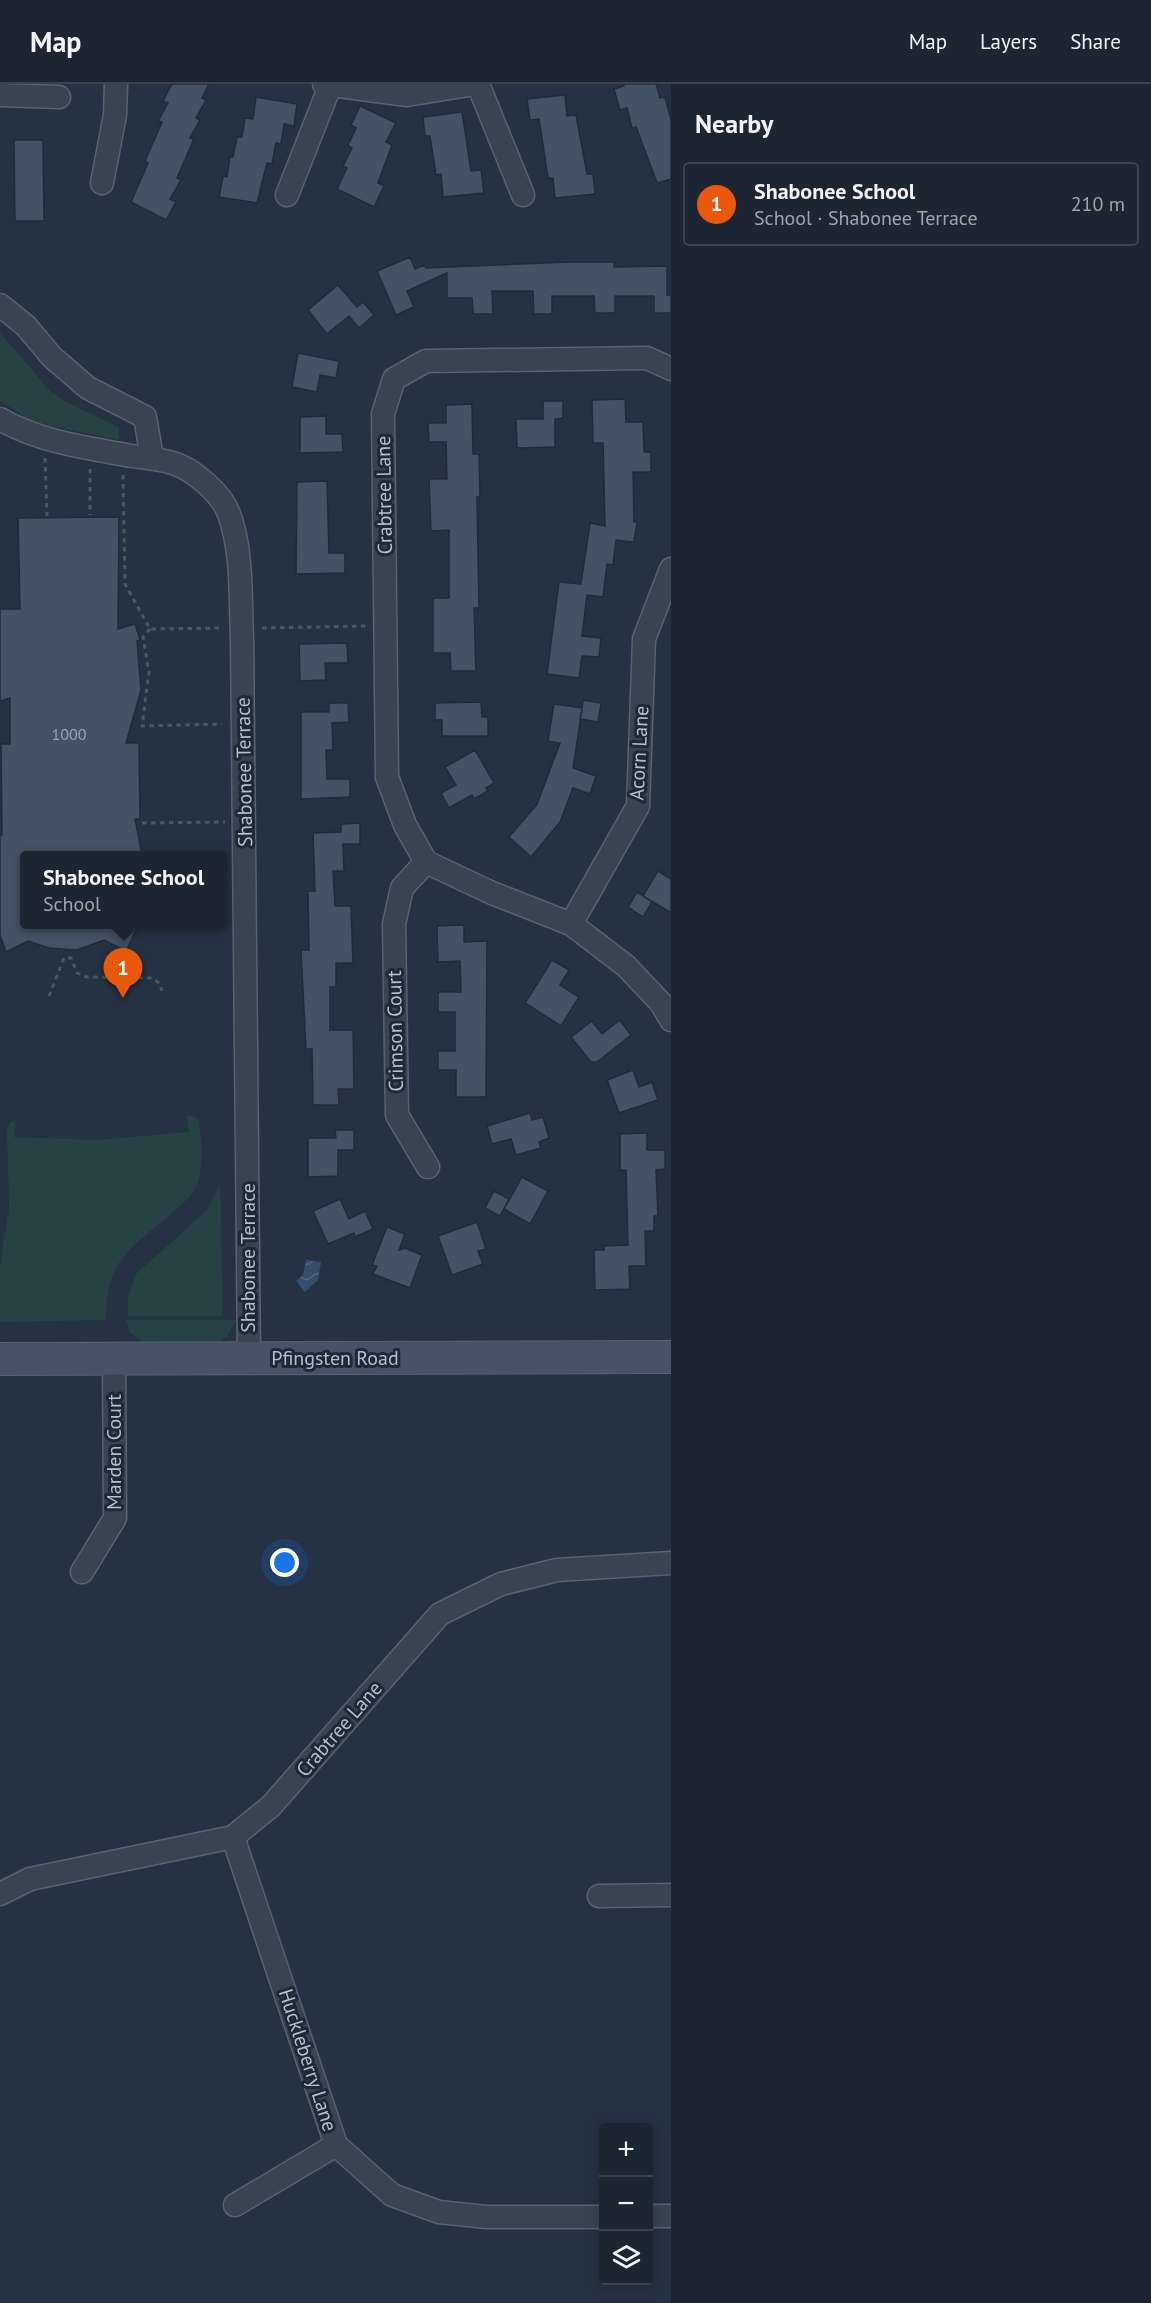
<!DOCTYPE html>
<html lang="en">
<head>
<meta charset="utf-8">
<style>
  :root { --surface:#1c2632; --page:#29323e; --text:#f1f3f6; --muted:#a0a5ac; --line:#3a434d; --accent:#ea580c }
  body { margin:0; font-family:"PT Sans",sans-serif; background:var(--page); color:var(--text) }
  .controls { position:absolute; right:18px; bottom:18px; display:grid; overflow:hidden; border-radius:6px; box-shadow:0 3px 15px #0003 }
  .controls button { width:54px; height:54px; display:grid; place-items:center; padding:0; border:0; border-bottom:2px solid var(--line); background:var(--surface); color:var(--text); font:30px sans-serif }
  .you { position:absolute; left:285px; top:1479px; width:21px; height:21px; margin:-15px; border:4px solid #fff; border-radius:50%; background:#1a73e8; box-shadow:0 0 0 9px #1a73e833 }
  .badge { display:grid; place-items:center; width:39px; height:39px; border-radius:50%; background:var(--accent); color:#fff; font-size:20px; font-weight:700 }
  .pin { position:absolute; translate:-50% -50px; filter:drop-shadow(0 2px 3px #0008) }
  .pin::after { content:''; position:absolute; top:32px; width:21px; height:18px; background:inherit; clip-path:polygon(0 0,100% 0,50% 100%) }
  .popup { position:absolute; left:20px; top:767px; width:207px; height:78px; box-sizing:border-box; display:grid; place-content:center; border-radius:6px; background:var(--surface); filter:drop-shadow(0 2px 4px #0005); font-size:20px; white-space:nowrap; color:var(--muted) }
  .popup b { font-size:22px; color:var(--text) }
  .popup::after { content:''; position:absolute; left:50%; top:100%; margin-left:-12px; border:12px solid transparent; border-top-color:var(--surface) }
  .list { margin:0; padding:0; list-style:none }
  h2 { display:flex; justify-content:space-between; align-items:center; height:78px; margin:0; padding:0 24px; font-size:26px }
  h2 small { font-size:20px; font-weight:400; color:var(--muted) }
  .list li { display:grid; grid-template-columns:39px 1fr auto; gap:18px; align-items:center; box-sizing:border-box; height:84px; margin:0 12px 12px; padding:0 12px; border:2px solid var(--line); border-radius:6px }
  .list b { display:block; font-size:22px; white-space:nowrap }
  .list p { margin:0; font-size:20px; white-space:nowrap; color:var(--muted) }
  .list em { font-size:20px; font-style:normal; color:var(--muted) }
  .icon { flex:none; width:33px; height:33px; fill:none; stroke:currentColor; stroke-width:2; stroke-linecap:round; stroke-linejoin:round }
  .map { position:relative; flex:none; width:671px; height:2219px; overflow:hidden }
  header { display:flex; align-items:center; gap:36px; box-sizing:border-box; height:84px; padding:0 30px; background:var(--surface); border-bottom:2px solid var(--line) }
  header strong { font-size:28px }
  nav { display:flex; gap:33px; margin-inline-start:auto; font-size:21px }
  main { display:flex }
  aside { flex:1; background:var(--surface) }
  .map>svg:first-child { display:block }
  .grass { fill:#274144 }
  .water { fill:url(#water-waves) }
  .building { fill:#445265; stroke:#202b3a; stroke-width:1.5 }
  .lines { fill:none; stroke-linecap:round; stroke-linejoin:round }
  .minor-casing { stroke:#586270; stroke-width:25 }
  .secondary-casing { stroke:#586270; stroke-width:34 }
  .path { stroke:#455d61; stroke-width:3; stroke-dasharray:4.5 4.5; stroke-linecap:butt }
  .minor { stroke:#394453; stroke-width:22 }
  .secondary { stroke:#475266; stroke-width:32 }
  .labels { text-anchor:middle; stroke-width:6; stroke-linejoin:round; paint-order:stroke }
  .number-label { font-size:16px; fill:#9aa4b3 }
  .street-label { font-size:20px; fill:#b7bfcd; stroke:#1e2938 }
</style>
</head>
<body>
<header>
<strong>Map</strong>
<nav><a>Map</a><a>Layers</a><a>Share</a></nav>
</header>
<main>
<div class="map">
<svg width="671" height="2219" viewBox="0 0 671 2219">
  <defs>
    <pattern id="water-waves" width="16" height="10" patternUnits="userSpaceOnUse" patternTransform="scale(1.5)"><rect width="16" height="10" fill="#384d6b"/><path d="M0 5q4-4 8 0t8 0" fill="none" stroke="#53657f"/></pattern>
  </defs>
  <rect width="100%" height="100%" fill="#253243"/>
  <g class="grass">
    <path d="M0,249L50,307L66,318L119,343V356L33,338L0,317Z"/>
    <path d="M187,1032H194L199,1036C201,1055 204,1082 197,1101C193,1112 182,1120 173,1128C130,1166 106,1174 106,1236L0,1238V1182L9,1125L7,1044L10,1038L16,1036L14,1053L97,1056L189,1048Z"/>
    <path d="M220,1100L223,1232H128V1212L136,1190L207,1126Z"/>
    <path d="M126,1236H237L227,1252L220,1257L144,1259L130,1249Z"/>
  </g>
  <path class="water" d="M306,1176L321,1178L318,1196L305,1208L296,1197L303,1191Z"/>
  <g class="building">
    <path d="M172,0H209L202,14L206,16L196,34L200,36L190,54L194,55L177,94L181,96L170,115L176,118L166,136L131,118L148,79L145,77L162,38L158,37L168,19L163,17Z"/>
    <path d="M624,0H656L660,14L665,13L671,36V95L657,99L636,43L632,44L627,24L620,26L614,5L624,2Z"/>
    <path d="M565,11L567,32L576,31L587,90H593L595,110L555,114L553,94H548L539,35L530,36L527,15Z"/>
    <path d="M256,13L297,20L294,42L284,40L281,60L276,59L272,80L267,79L257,119L219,113L223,92L227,93L230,73H233L237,53H242L245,34L253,35Z"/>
    <path d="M360,22L396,39L386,58L392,61L378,99L384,102L374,123L337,105L347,84L343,82L352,64L348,61L356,44L351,41Z"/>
    <path d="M462,28L471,87L481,86L484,109L443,113L441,90L436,91L430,52H425L423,33Z"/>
    <path d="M14,56H43L44,137H15Z"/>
    <path d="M410,173L415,185L424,181L426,184L571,178H614V183L667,182V211H671V229H654V212H615V229H595L594,212H552V230H534L533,207H492L493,230H473L472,214H447V189L407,207L414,223L396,231L377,187Z"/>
    <path d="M338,201L357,223L363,218L374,231L359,244L349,232L327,250L308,226Z"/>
    <path d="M298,269L339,277L336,294L320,291L317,308L292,303Z"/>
    <path d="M625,315L626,338H643L644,368H651V388H633L634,438H637L634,458L616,456L613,481L607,480L603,513L587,511L582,552L601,554L599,573L582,572L579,594L547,590L559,498L581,500L590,439L605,442L603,359H593L592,316Z"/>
    <path d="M543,317H563V334L555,335V363L517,364L516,335H543Z"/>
    <path d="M472,320L473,370H479L480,413H477L479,524H474L476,587H451L450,569H433V514H449V446L431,447L429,395H447L446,358H429L428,339H446V321Z"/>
    <path d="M326,332V350H342L343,368L300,369V333Z"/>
    <path d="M327,397L329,469H345V489L296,490L297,398Z"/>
    <path d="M119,433L118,545L135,540L140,556L137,557L141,606L126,659H139L140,735H135L142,771H24V840H139L126,867L104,856L77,866L49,864L28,857L6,868L0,851V750L2,751L1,660H10V614L0,617V525H20L18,434Z"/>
    <path d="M347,559L348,579H325L326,596L300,597L299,560Z"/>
    <path d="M583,616L601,619L598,638L580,635L582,625L573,684L596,692L590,710L573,704L560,738L531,773L509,753L537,720L560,659L548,657L554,620L582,624Z"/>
    <path d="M481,618L482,633H488V652H442V636H435V619Z"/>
    <path d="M329,619H348L349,638L332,639L333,666H326L327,695H350V713L301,715V628H329Z"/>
    <path d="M475,666L494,699L486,704L488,707L474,715L472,711L449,724L441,709L456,701L445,683Z"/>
    <path d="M360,739V760H343L344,787H333L335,822H351L353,879H336V903H330V946H353L354,1005H338L339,1021H313L312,965H306L301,866H309L308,807H315L313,749L341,748V740Z"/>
    <path d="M658,787L671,795V829L643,812Z"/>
    <path d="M637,808L652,818L643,833L628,823Z"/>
    <path d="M464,841V858L487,857L486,1013H456V986H438V967H455V928H438V908H461L460,877L438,878L437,842Z"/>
    <path d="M552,876L569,886L560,901L579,913L561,942L525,919Z"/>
    <path d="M620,936L631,951L597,978H591L571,953L592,937L602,950Z"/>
    <path d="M633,986L639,1003L652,998L658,1016L619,1029L607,996Z"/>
    <path d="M530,1029L532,1036L543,1033L549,1054L539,1058L541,1064L516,1071L511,1055L492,1060L487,1042Z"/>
    <path d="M335,1046H354V1066H338V1092L308,1093V1054H336Z"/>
    <path d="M647,1049V1066H665V1085L656,1086L658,1132H654V1147H645L646,1182H629L630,1205L595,1206L594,1166H604V1162L628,1161L626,1086H620V1050Z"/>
    <path d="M522,1093L548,1107L530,1140L504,1125Z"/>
    <path d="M494,1107L509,1115L500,1132L485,1124Z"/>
    <path d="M340,1115L349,1135L365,1127L373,1145L355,1153L354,1149L328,1160L313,1127Z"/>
    <path d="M477,1138L486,1165L478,1167L483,1180L452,1191L438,1152Z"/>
    <path d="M387,1143L405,1150L399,1166L405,1164L422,1171L410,1204L373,1190L377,1182L372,1181Z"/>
  </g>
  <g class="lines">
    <g class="minor-casing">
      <g id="minor">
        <path d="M324,0L407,11L475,0"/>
        <path d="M478,0L523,111"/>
        <path d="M0,11L59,13"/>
        <path d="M102,99L115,31L116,0"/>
        <path d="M287,111L330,2"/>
        <path d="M0,221L26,242L52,273L88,304L145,333L152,374"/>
        <path d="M671,285L647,274L426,277L394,295L383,330L387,693L405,741L426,778L492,809L571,840L626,882L661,919L671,936"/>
        <path d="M0,335C40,358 87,364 132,372C146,374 160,375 173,379C193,385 222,410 229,430C243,469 240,513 242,553L249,1275"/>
        <path d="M426,778L402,804L394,840L397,1031L428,1083"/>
        <path d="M571,840L638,722L644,555L671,485"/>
        <path d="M82,1488L115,1434L114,1275"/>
        <path d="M233,1753L336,2061L392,2111L439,2128L486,2133H604"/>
        <path d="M0,1810L30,1795L233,1753L271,1722L440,1530L501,1500L557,1486L671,1479"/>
        <path d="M599,1812L671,1811"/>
        <path d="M235,2121L336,2061"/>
        <path d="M648,2132H671"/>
      </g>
    </g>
    <g class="secondary-casing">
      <path id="secondary" d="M0,1275L671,1273"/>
    </g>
    <g class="path">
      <path d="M45,374L47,432"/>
      <path d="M90,385V431"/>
      <path d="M123,391L125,500L150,545L223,544"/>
      <path d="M262,544L366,542"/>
      <path d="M150,545L143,553L149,588L142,642L222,640"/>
      <path d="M142,739L225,738"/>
      <path d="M49,912L64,874H71L77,889L86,893L152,894L159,899L162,907"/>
    </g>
    <use href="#minor" class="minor"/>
    <use href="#secondary" class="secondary"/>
  </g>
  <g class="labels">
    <g class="number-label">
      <text x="69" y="656">1000</text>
    </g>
    <g class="street-label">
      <text transform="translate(384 411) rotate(-91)" y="7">Crabtree Lane</text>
      <text transform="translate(639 669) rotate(-87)" y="7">Acorn Lane</text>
      <text transform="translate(244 688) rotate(-91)" y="7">Shabonee Terrace</text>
      <text transform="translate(395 947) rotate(-91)" y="7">Crimson Court</text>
      <text transform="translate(248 1174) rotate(-90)" y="7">Shabonee Terrace</text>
      <text x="335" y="1281">Pfingsten Road</text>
      <text transform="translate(114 1368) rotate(-90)" y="7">Marden Court</text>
      <text transform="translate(339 1645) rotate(-49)" y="7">Crabtree Lane</text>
      <text transform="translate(308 1976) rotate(72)" y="7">Huckleberry Lane</text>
    </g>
  </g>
</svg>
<div class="controls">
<button>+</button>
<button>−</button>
<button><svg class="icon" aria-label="layers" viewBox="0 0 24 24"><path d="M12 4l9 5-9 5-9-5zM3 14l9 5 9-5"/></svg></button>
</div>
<div class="you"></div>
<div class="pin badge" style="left:123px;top:914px">1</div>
<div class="popup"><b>Shabonee School</b>School</div>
</div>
<aside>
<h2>Nearby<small></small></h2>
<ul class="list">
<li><span class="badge">1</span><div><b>Shabonee School</b><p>School · Shabonee Terrace</p></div><em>210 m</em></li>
</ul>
</aside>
</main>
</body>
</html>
